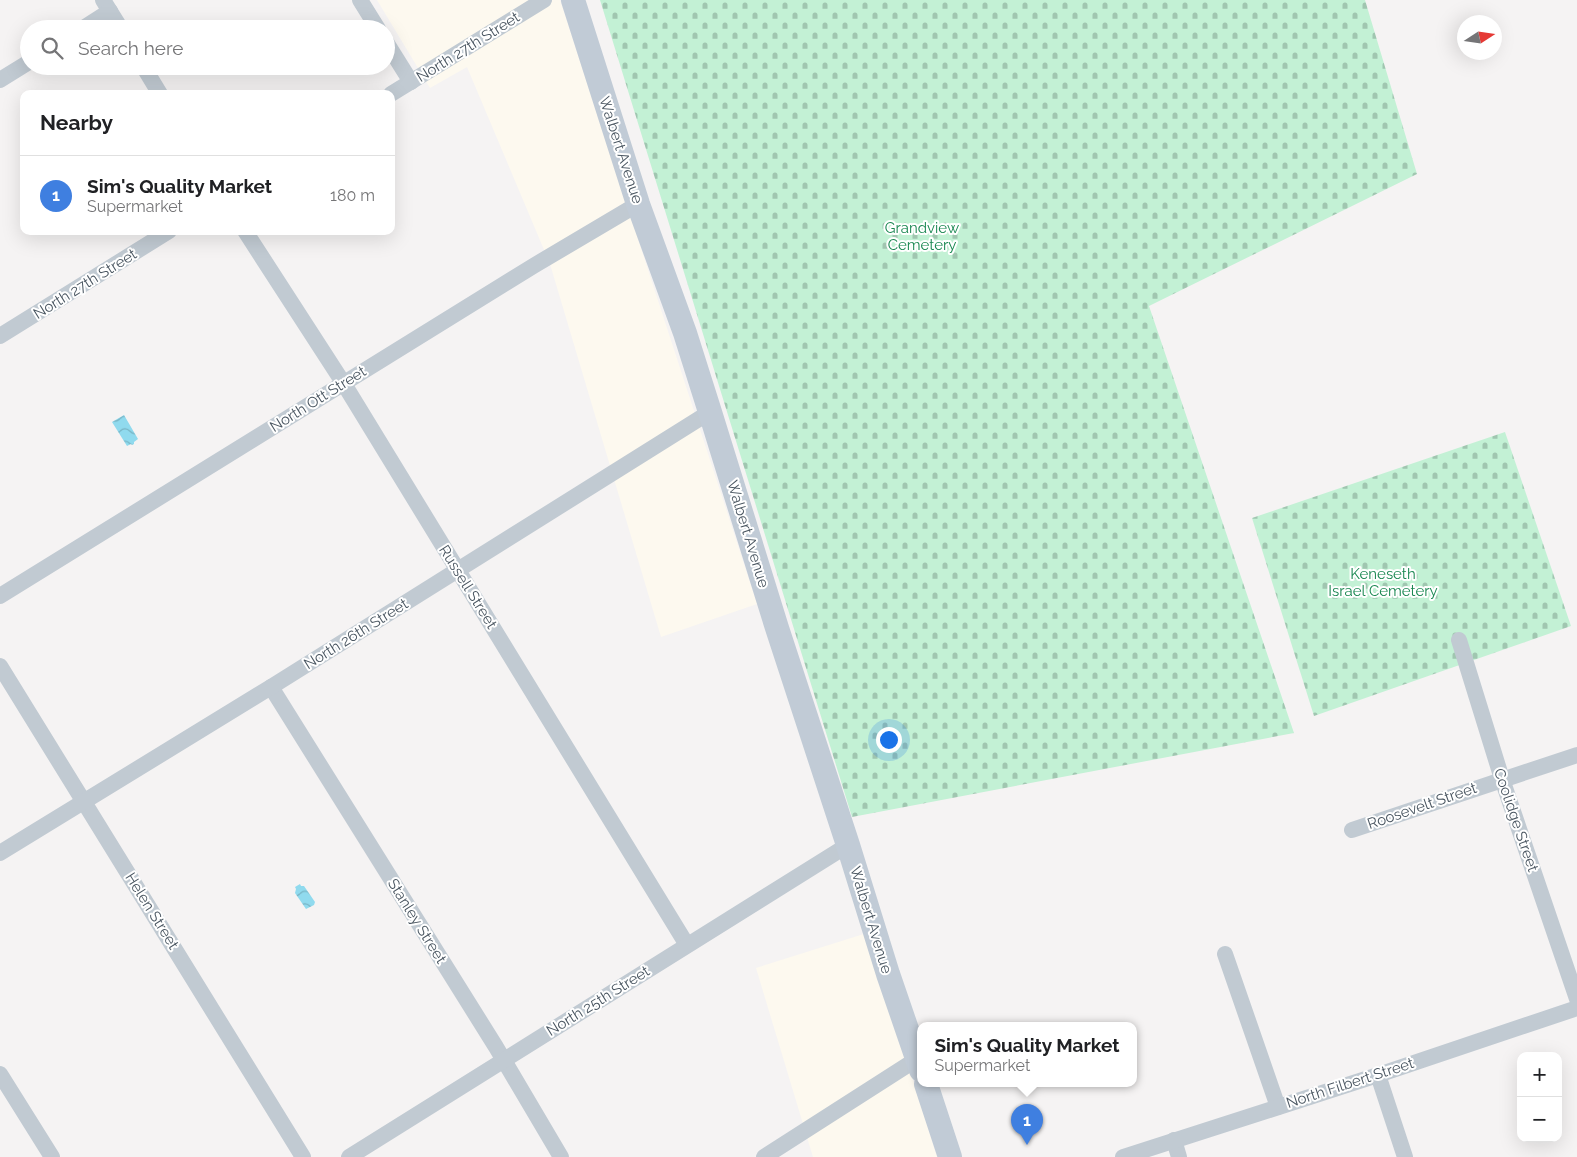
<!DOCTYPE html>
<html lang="en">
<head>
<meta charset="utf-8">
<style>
  :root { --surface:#fff; --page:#f6f6f6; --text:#202124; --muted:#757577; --line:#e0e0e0; --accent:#1a73e8 }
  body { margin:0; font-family:Raleway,sans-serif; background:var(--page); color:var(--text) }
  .controls { position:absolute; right:15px; bottom:15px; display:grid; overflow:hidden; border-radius:10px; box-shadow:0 5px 20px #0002 }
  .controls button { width:45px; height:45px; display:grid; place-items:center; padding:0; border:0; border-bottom:1px solid var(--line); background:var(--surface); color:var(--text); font:25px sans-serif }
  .compass { position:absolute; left:1457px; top:15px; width:45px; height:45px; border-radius:50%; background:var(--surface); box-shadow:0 5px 20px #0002; rotate:78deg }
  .you { position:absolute; left:888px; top:739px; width:18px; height:18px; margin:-12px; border:4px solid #fff; border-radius:50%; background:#1a73e8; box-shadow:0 0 0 8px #1a73e833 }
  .badge { display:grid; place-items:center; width:32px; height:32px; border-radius:50%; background:var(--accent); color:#fff; font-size:16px; font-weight:700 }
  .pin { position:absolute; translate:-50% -41px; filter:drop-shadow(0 1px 2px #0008) }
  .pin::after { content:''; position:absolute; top:26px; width:18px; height:15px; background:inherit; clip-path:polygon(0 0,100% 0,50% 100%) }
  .popup { position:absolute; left:917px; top:1022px; width:220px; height:65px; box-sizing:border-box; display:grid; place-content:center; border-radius:10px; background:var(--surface); filter:drop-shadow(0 1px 4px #0005); font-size:16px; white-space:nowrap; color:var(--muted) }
  .popup b { font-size:19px; color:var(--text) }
  .popup::after { content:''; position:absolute; left:50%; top:100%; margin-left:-10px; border:10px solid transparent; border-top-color:var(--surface) }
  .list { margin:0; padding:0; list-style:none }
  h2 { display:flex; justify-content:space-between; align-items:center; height:65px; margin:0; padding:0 20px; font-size:21px }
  h2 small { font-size:16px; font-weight:400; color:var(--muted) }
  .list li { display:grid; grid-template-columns:32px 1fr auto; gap:15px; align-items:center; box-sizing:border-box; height:80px; padding:0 20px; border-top:1px solid var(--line) }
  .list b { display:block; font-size:19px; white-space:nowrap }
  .list p { margin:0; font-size:16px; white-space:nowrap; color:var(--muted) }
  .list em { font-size:16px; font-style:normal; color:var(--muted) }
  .icon { flex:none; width:28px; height:28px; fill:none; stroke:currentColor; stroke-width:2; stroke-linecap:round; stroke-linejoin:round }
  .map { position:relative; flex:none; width:1577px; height:1157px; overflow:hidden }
  .search { position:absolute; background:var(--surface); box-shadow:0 5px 20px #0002; left:20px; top:20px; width:375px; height:55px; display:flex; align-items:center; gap:12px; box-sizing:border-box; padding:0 18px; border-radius:28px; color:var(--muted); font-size:19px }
  .panel { position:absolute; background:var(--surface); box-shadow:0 5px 20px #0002; left:20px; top:90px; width:375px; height:145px; border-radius:10px }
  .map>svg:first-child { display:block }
  .commercial { fill:#fdf9ef }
  .cemetery { fill:url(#cemetery-stones) }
  .water { fill:url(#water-waves) }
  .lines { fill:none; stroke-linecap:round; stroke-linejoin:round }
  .minor { stroke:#c1cad2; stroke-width:16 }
  .secondary { stroke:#c1cbd6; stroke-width:24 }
  .labels { text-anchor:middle; stroke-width:4; stroke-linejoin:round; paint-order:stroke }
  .street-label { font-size:15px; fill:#4a5661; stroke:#fff }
  .park-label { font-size:15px; fill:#17864f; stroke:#fff }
</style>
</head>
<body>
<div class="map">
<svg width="1577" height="1157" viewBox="0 0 1577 1157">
  <defs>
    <pattern id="cemetery-stones" width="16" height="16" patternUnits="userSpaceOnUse" patternTransform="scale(1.25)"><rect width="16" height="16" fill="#c3f1d5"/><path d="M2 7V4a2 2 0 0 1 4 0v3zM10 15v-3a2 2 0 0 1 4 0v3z" fill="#a0c6b0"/></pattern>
    <pattern id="water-waves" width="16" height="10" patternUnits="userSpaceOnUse" patternTransform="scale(1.25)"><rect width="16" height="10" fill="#90daee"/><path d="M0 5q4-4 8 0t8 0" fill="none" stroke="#78b4c4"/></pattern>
  </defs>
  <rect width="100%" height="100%" fill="#f5f3f3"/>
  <g class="commercial">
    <path d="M377,0H560L757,604L661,637L550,264L467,67L430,88Z"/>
    <path d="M867,933L937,1157H813L756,968Z"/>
  </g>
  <g class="cemetery">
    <path d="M600,0H1365L1417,174L1149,306L1294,733L852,817Z"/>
    <path d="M1505,432L1571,626L1314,716L1252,518Z"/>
  </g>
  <g class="water">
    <path d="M124,415L138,439L134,442V444L132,445L131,444L127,446L112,422Z"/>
    <path d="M300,884L301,886H304L315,902L314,905L306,909L295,893L296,889L295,887Z"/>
  </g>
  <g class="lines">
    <g class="minor">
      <path d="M103,0L121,29"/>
      <path d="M360,0L378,29"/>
      <path d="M82,29L110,11"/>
      <path d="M386,42L411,82"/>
      <path d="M143,66L160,94"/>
      <path d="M0,80L29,62"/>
      <path d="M391,94L544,0"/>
      <path d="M245,231L344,384L687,945"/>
      <path d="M0,336L169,231"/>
      <path d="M0,596L535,265L638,204"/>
      <path d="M1459,640L1502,779L1577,999"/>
      <path d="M0,666L303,1157"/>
      <path d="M271,687L496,1047L561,1157"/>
      <path d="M1352,830L1577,755"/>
      <path d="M0,853L271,687L710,412"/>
      <path d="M1225,954L1278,1107"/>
      <path d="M0,1074L52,1157"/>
      <path d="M1378,1075L1405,1157"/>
      <path d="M1174,1140L1179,1157"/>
      <path d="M349,1157L848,845"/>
      <path d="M764,1157L917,1059"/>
      <path d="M1123,1157L1378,1075L1577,1008"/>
    </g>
    <g class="secondary">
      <path d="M573,0L638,204L685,333L710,412L777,628L848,845L888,974L921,1070"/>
      <path d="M926,1084L950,1157"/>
    </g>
  </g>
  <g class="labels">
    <g class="street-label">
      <text transform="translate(468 47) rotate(-32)" y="5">North 27th Street</text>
      <text transform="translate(621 150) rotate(72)" y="5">Walbert Avenue</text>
      <text transform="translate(85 284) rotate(-32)" y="5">North 27th Street</text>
      <text transform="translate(318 399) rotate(-32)" y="5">North Ott Street</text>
      <text transform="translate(748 534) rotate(73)" y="5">Walbert Avenue</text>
      <text transform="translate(468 587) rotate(58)" y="5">Russell Street</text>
      <text transform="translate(356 634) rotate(-32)" y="5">North 26th Street</text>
      <text transform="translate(1422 806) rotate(-19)" y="5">Roosevelt Street</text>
      <text transform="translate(1516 820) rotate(71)" y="5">Coolidge Street</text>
      <text transform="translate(152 911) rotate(58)" y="5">Helen Street</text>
      <text transform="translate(871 920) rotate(73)" y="5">Walbert Avenue</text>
      <text transform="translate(417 921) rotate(58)" y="5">Stanley Street</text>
      <text transform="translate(598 1001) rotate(-32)" y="5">North 25th Street</text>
      <text transform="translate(1350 1083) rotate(-18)" y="5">North Filbert Street</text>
    </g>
    <g class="park-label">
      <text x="922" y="233">Grandview<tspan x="922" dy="17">Cemetery</tspan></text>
      <text x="1383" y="579">Keneseth<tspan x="1383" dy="17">Israel Cemetery</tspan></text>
    </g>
  </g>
</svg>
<div class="controls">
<button>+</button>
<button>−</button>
</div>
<svg class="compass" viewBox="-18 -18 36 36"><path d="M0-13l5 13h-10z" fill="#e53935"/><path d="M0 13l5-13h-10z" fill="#757577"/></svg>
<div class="you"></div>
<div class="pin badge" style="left:1027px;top:1145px;background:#3f7fe0">1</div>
<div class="popup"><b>Sim's Quality Market</b>Supermarket</div>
<div class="search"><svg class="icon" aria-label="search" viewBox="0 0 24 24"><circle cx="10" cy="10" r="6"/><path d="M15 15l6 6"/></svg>Search here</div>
<section class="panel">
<h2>Nearby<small></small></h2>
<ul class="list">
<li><span class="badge" style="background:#3f7fe0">1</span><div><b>Sim's Quality Market</b><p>Supermarket</p></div><em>180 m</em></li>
</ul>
</section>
</div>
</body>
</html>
